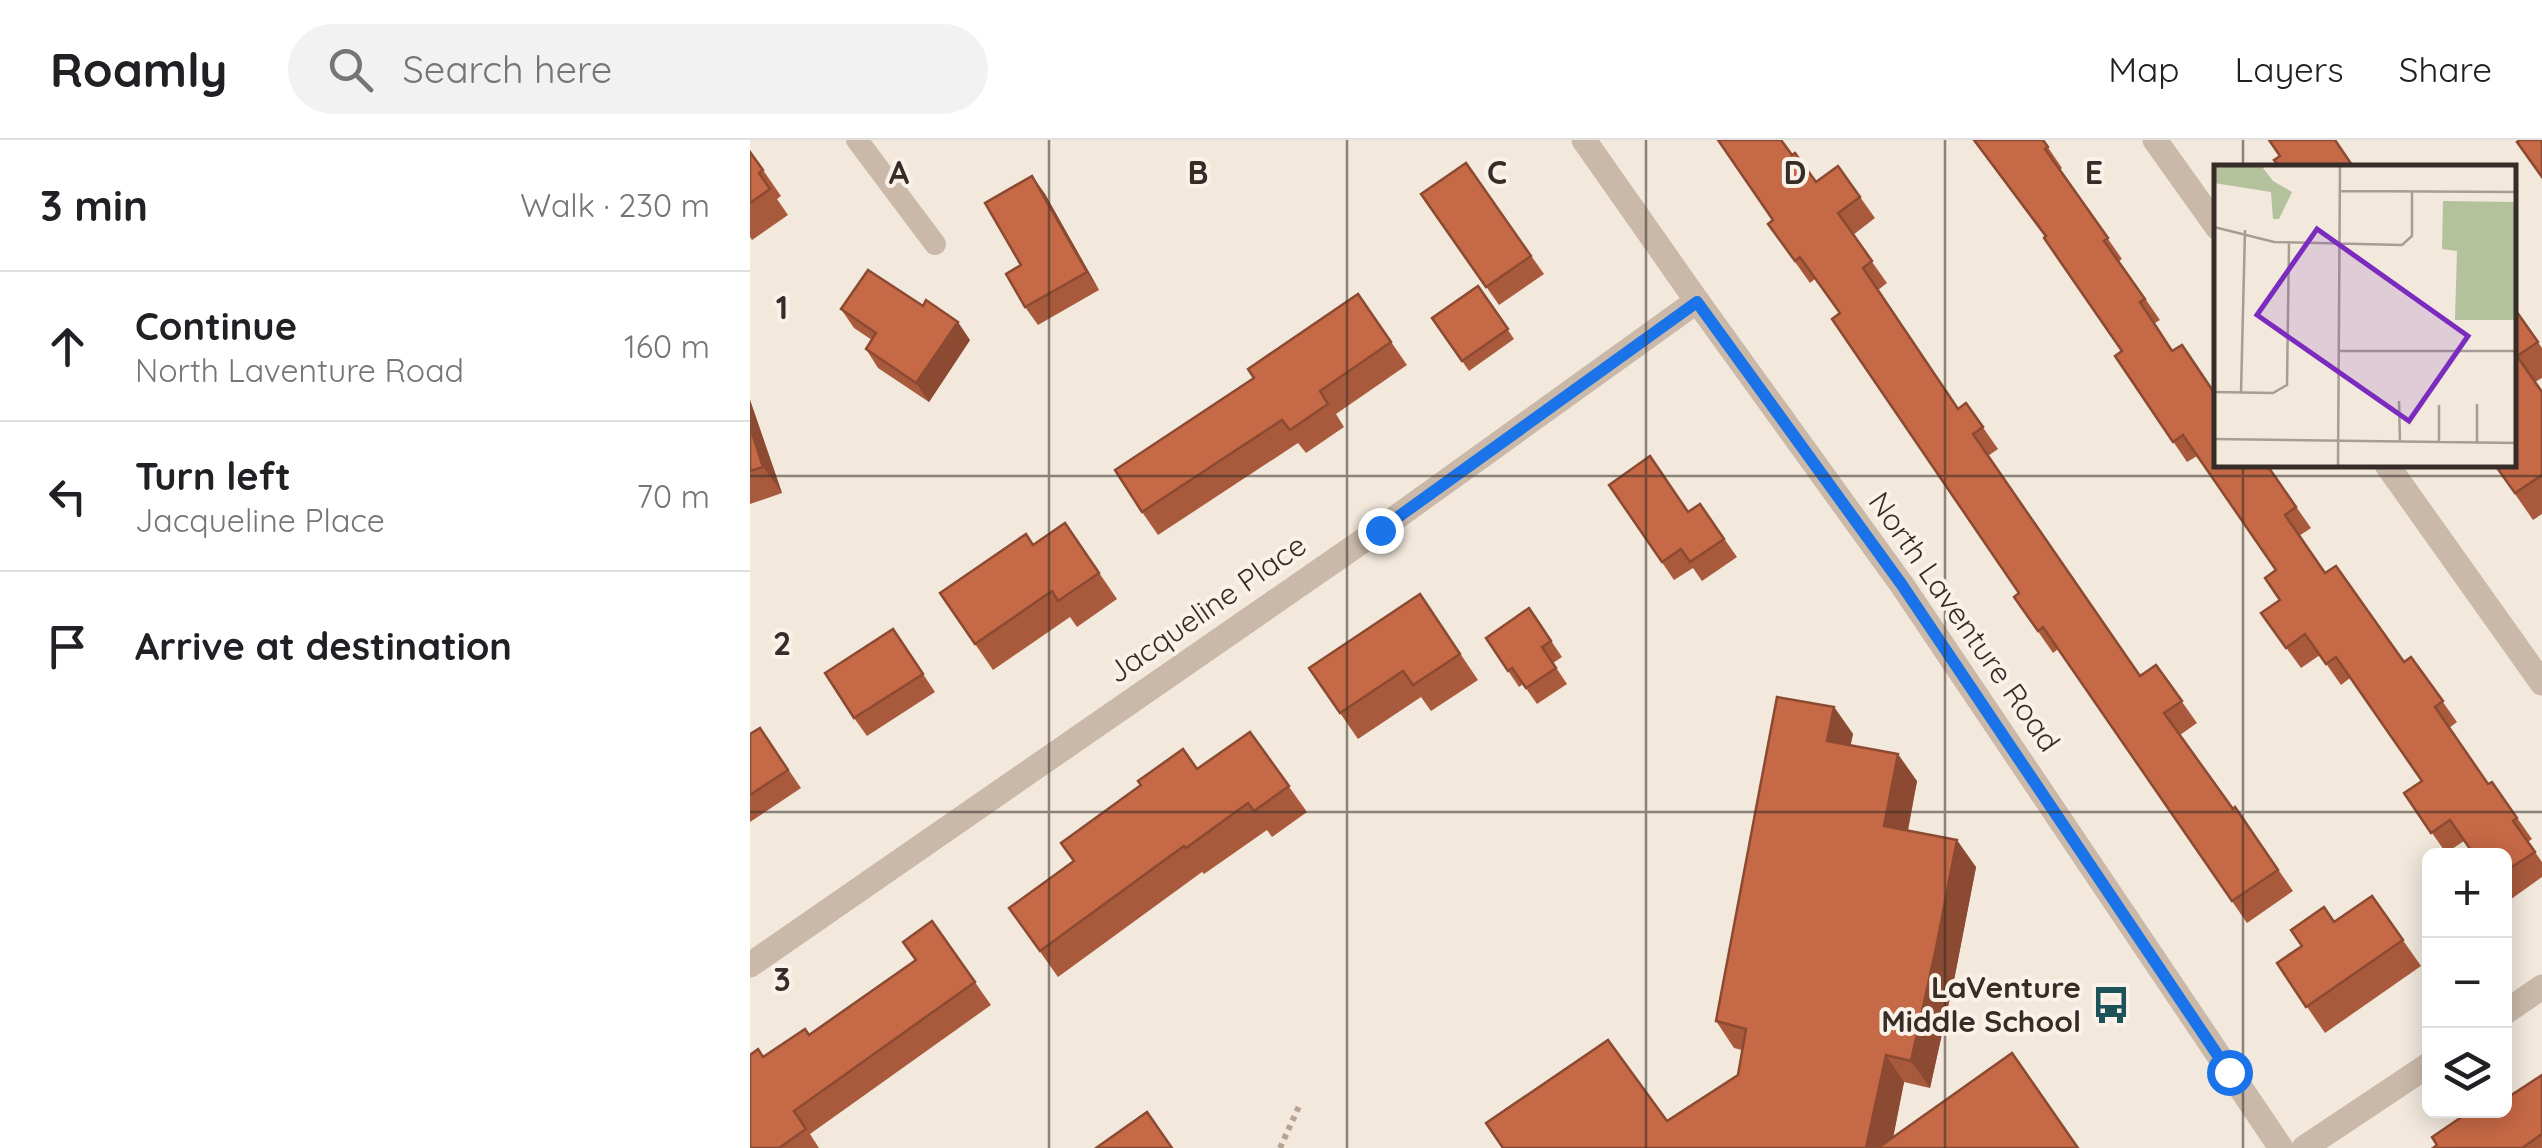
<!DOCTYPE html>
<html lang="en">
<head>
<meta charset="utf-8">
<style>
  :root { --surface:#fff; --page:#f2f2f2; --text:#202124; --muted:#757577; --line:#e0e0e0 }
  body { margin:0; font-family:Quicksand,sans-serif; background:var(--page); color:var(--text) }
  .controls { position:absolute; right:30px; bottom:30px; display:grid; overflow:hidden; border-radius:15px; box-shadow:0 5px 25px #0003 }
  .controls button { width:90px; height:90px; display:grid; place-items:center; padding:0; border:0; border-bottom:2px solid var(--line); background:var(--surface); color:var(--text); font:50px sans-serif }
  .stop { position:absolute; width:30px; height:30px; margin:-22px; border:8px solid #1a73e8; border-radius:50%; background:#fff }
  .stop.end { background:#1a73e8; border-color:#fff; box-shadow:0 2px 10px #0008 }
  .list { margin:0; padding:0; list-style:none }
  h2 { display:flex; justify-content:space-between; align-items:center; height:130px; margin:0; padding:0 40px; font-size:42px }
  h2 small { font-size:32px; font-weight:400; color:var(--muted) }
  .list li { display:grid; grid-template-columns:65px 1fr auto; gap:30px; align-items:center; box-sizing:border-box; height:150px; padding:0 40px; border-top:2px solid var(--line) }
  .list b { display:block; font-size:38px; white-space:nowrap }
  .list p { margin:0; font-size:32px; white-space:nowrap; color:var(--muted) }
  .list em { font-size:32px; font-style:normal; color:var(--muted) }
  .icon { flex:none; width:55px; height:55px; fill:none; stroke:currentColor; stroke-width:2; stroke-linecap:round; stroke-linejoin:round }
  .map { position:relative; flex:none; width:1792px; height:1008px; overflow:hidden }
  header { display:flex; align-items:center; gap:60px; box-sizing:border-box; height:140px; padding:0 50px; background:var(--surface); border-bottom:2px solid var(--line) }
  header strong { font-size:48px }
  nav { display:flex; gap:55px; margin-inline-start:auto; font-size:35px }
  .search { width:700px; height:90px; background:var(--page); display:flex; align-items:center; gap:25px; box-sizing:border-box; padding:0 35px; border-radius:55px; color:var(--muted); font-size:38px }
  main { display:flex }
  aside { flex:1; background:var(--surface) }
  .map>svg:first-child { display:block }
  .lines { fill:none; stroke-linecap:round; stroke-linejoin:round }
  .path { stroke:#b6a392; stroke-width:6; stroke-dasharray:5 5; stroke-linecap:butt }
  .service { stroke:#cab9a8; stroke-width:22 }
  .minor { stroke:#cab9a8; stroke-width:25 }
  .tertiary { stroke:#cab9a8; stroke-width:25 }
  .wall { fill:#aa5a3c }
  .shaded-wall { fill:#8b4a31 }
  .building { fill:#c66946; stroke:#8b4a31; stroke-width:2.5 }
  .route { stroke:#1a73e8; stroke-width:12 }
  .grid { fill:none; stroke:#372d28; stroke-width:2.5; stroke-opacity:0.55 }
  .labels { text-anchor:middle; stroke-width:8; stroke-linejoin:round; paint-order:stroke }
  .street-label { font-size:30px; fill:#372d28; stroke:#faf2e8 }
  .poi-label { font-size:30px; font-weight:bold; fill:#372d28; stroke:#faf2e8; text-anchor:end }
  .inset-road { fill:none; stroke:#a79d94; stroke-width:2.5 }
  .view { fill:#7b2cbf; fill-opacity:0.15; stroke:#7b2cbf; stroke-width:5 }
  .inset-edge { fill:none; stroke:#372d28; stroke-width:5 }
  .grid-label { font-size:32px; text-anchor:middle; font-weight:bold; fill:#372d28; stroke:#faf2e8; stroke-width:8; stroke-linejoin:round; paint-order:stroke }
</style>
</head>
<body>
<header>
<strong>Roamly</strong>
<div class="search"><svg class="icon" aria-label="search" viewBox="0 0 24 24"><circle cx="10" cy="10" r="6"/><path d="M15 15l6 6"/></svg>Search here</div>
<nav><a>Map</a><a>Layers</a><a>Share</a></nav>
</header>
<main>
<aside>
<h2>3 min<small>Walk · 230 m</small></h2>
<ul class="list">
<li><svg class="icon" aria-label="ahead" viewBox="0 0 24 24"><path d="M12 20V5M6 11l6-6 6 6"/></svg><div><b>Continue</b><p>North Laventure Road</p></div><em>160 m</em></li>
<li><svg class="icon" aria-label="left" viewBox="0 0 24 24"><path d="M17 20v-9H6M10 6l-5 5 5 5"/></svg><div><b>Turn left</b><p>Jacqueline Place</p></div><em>70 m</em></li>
<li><svg class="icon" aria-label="arrive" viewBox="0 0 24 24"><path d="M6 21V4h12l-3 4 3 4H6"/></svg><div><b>Arrive at destination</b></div></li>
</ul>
</aside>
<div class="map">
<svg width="1792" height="1008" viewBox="0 0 1792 1008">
  <rect width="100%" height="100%" fill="#f2e8dc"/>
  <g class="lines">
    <path class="path" d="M530,1008L550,964"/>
    <path class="service" d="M107,0L185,104"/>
    <g class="minor">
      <path d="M1405,0L1467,87"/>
      <path d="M1637,325L1792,543"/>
      <path d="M0,825L630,389L947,161"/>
      <path d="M1754,873L1792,847"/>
      <path d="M1554,1008L1680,924"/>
    </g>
    <path class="tertiary" d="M834,0L947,161L1152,445L1531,1008"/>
  </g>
  <g class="wall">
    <path d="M1223,0H1293L1312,28L1310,30L1372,119L1369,121L1410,180L1405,183L1423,211L1467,325H1517L1561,388L1549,396L1575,433L1654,522L1661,517L1707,582L1699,588L1738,644L1742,642L1782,699L1778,702L1792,722V737L1757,762L1754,758V716L1714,701L1696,713L1654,653L1672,641L1600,538L1591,545L1570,515L1551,528L1511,473L1530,460L1526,430L1447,316L1437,322L1365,216L1372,211L1295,97Z"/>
    <path d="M0,11L31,56L27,59L38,75L2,100L0,97Z"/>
    <path d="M1042,15L1066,42L1088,26L1125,78L1103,95L1137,143L1128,150L1208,269L1216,263L1248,309L1238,316L1390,536L1406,525L1447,583L1430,595L1483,669L1485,667L1543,751L1497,783L1308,509L1303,513L1264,457L1269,453L1090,174L1065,139L1060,143L1018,84L1023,80Z"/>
    <path d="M716,23L794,134L749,165L671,54Z"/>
    <path d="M282,36L295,54L349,150L288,185L275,167L271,125Z"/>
    <path d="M728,146L764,199L719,231L682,178Z"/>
    <path d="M608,154L657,225L586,274L594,287L556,313L548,303L408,395L392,372L504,238Z"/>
    <path d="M1764,168L1792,208V238L1785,242L1792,252V374L1783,380L1745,325Z"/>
    <path d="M91,169L220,200L179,262L128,228L116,209L122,200L104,188Z"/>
    <path d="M0,260L32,353L0,364Z"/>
    <path d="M859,345L939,372L950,364L987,417L952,441L943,428L924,440Z"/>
    <path d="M315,383L367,459L327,487L320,477L243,530L190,453L283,405Z"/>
    <path d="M670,454L728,540L681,571L671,557L608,599L559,528Z"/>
    <path d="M779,468L812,517L803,523L817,544L787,564L773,544L769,547L736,498Z"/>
    <path d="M143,489L185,552L117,596L104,578Z"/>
    <path d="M1084,567L1103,594L1100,605L1167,641L1158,691L1226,727L1205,835L1180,948L1154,942L1143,998L1328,1008H753L917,981L988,935L992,910L984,908L966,881Z"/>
    <path d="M10,588L51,648L0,682V594Z"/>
    <path d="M500,592L557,672L522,697L517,690L454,734L452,732L308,837L259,768L447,629Z"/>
    <path d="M1622,756L1671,826L1575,893L1527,823Z"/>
    <path d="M182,781L241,865L60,994L69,1008H0L13,917L59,895L166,820Z"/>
    <path d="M1792,935V1008H1683L1731,976Z"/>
  </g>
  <g class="shaded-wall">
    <path d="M282,36L295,54L349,150L337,132Z"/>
    <path d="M208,182L220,200L179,262L166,243Z"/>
    <path d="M0,260L32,353L13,327L0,287Z"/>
    <path d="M1084,567L1103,594L1096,628L1077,601Z"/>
    <path d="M1148,614L1167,641L1153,713L1134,686Z"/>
    <path d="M1207,700L1226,727L1205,835L1180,948L1161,921Z"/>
    <path d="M1136,915L1154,942L1141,1008H1116Z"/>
  </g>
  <g class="building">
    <path d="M968,0H1031L1042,15L1045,13L1066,42L1088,26L1110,57L1088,73L1122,121L1113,128L1208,269L1216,263L1233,287L1223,294L1390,536L1406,525L1432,561L1414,573L1483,669L1485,667L1528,730L1482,761L1293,487L1288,491L1264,457L1269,453L1082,179L1090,173L1050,117L1045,121L1018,84L1023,80Z"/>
    <path d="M1224,0H1293L1298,7L1295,9L1358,98L1354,101L1395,159L1390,162L1422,211L1432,205L1467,257V325H1517L1546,367L1535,375L1575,433L1586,426L1654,522L1661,517L1693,561L1685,567L1738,644L1742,642L1767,678L1763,681L1785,712L1754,732V716H1725L1700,680L1681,693L1654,653L1672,641L1586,517L1576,524L1555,494L1536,508L1511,473L1530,460L1515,438L1526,430L1433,295L1423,302L1365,216L1372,211L1294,98L1296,96Z"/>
    <path d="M1519,0H1585L1604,28H1530L1524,20L1530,16Z"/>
    <path d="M1770,0H1792V37L1767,2Z"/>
    <path d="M0,12L13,30L9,33L20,49L0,63Z"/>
    <path d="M716,23L781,116L736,147L671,54Z"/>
    <path d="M282,36L337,132L275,167L256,134L271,125L235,63Z"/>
    <path d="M118,130L173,166L176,160L208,182L166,243L116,209L126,193L91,169Z"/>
    <path d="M728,146L758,189L712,221L682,178Z"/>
    <path d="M608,154L641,202L570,251L578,264L540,290L532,280L392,372L365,330L504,238L498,229Z"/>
    <path d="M1764,168L1788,202L1767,216L1792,252V335L1765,353L1745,325H1764Z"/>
    <path d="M0,287L13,327L0,331Z"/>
    <path d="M900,316L938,372L950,364L974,399L940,422L931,409L912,422L859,345Z"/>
    <path d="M315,383L349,433L308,461L302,451L225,504L190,453L276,394L283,405Z"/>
    <path d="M670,454L710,514L663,545L653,531L590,573L559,528Z"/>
    <path d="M779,468L801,501L792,507L806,528L776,548L762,528L758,531L736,498Z"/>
    <path d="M143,489L173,534L104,578L75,533Z"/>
    <path d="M1027,557L1084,567L1077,601L1148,614L1134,686L1207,700L1186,808L1161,921L1136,915L1116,1008H753L736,983L858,900L917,981L988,935L996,889L966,881Z"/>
    <path d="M10,588L38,630L0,655V594Z"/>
    <path d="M500,592L539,646L504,671L498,663L436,708L434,706L290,811L259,768L324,721L311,703L391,645L388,641L433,609L447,629Z"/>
    <path d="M1622,756L1653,800L1556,867L1527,823L1552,806L1541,790L1574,767L1584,782Z"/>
    <path d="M182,781L225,842L44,971L56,989L29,1008H0V915L8,909L13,917L55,889L59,895L166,820L153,802Z"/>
    <path d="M1262,913L1328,1008H1128Z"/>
    <path d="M1792,935V994L1772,1008H1683L1687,1005L1682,997L1722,970H1727L1731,976L1739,970H1754V960Z"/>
    <path d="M397,972L422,1008H346Z"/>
  </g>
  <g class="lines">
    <path class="route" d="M630,390L947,162L1152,445L1479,932"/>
  </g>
  <path class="grid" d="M299,0V1008M597,0V1008M896,0V1008M1195,0V1008M1493,0V28M1493,325V1008M0,336H1792M0,672H1792"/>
  <defs>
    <g id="bus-bare" transform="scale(3)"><path d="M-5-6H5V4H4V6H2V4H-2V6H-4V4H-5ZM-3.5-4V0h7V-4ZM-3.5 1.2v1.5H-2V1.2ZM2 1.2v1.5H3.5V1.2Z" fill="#1d5258" stroke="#faf2e8" stroke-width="2.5" paint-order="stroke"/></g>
  </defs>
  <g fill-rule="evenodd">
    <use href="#bus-bare" x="1361" y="865"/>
  </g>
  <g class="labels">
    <g class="street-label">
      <text transform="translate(457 469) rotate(-35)" y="10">Jacqueline Place</text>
      <text transform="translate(1214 482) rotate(55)" y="10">North Laventure Road</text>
    </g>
    <g class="poi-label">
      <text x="1331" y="858">LaVenture<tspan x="1331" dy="34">Middle School</tspan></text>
    </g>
  </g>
  <g transform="translate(1464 25)">
    <rect width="302" height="302" fill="#f2e8dc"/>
    <path d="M53,0L49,3L59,16L78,27L65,54H59L57,27L0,18V0ZM229,36L302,37V155H241L243,86L228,84Z" fill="#b3c19c"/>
    <path class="inset-road" d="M125,26L303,27M0,62L60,77L188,80L198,71V26M124,186H303M0,227L59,228L73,220L75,78M27,228L31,65M185,236L186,277M263,239V277M0,274L303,278M225,277V240M301,278L303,241M124,302L126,0"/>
    <path class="view" d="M103,64L254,171L195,256L43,150Z"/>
    <rect width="302" height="302" class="inset-edge"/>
  </g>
  <g class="grid-label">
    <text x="149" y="44">A</text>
    <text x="448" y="44">B</text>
    <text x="747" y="44">C</text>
    <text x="1045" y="44">D</text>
    <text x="1344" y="44">E</text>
    <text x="32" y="179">1</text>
    <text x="32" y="515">2</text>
    <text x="32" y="851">3</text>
  </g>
</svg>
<div class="controls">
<button>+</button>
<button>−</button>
<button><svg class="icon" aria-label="layers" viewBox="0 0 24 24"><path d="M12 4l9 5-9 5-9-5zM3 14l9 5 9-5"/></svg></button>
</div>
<div class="stop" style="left:1479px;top:932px"></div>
<div class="stop end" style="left:630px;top:390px"></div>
</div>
</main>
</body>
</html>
